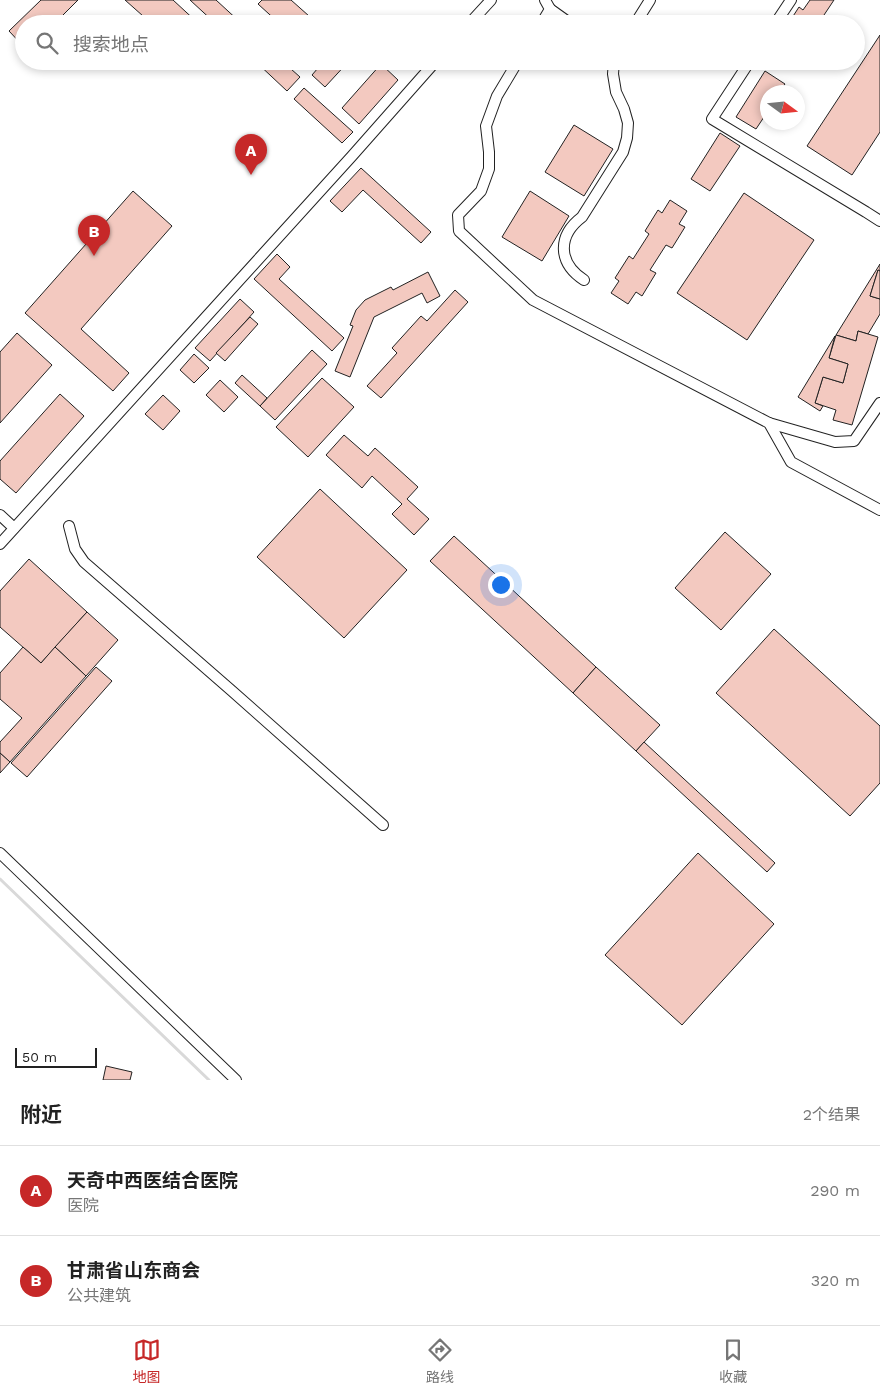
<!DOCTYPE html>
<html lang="zh">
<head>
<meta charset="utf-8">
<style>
  :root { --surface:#fff; --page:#f6f6f6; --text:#222; --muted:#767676; --line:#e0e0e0; --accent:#c62828 }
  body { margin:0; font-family:"Work Sans","Noto Sans SC",sans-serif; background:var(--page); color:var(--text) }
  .compass { position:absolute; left:760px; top:85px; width:45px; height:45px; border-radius:50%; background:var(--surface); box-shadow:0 2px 8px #0003; rotate:105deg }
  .scale { position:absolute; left:15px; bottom:12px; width:82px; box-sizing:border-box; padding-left:5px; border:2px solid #222; border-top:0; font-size:14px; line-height:18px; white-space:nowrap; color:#222; -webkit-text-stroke:4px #fff; paint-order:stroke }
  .you { position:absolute; left:500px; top:584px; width:18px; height:18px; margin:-12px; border:4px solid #fff; border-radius:50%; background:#1a73e8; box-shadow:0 0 0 8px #1a73e833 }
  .badge { display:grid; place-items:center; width:32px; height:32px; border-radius:50%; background:var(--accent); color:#fff; font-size:16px; font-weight:700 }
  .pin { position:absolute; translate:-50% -41px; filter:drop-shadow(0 1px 2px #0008) }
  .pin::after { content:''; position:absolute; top:26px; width:18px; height:15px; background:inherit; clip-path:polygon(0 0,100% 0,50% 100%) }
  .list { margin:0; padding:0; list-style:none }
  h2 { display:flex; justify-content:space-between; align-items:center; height:65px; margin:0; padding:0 20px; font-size:21px }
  h2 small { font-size:16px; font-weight:400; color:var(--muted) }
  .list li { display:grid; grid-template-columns:32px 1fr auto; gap:15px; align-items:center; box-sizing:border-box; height:90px; padding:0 20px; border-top:1px solid var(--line) }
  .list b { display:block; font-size:19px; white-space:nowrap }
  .list p { margin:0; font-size:16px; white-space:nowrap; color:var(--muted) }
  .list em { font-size:16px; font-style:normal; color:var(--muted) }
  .icon { flex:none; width:28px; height:28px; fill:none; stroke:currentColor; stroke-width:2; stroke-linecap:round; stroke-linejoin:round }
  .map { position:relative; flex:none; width:880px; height:1080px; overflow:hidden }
  .search { position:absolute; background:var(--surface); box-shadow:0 2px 8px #0003; left:15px; right:15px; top:15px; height:55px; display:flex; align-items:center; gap:12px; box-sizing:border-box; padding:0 18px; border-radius:28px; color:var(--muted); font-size:19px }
  .sheet { height:245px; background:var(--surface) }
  nav { display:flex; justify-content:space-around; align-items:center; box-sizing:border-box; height:70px; border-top:1px solid var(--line); background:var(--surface); font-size:14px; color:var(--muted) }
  nav a { display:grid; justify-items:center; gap:2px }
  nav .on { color:var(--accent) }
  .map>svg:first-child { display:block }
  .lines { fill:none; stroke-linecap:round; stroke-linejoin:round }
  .stream { stroke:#d9d9d9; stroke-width:3 }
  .building { fill:#f3c9c0; stroke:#222 }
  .street-casing { stroke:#222; stroke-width:12 }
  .street { stroke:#fff; stroke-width:10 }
</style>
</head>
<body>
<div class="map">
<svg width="880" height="1080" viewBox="0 0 880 1080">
  <rect width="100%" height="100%" fill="#fff"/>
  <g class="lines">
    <path class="stream" d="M0,879L209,1080"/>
  </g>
  <g class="building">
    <path d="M41,0H78L54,24H24V47L9,31Z"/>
    <path d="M125,0H173L199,24H152Z"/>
    <path d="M190,0H216L241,23L240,24H216Z"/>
    <path d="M262,0H291L318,24H280L258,4Z"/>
    <path d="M810,0H834L820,21L825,24H788L799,7L803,10Z"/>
    <path d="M880,35V132L852,175L807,146Z"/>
    <path d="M255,61H282L300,77L287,91Z"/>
    <path d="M324,61H349L325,87L312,75Z"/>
    <path d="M381,64L398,80L359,124L342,108Z"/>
    <path d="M765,71L785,84L779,92H768V111L756,129L736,117Z"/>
    <path d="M304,88L353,132L342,143L294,99Z"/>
    <path d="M574,125L613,149L584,196L545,172Z"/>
    <path d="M720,133L740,146L710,191L691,179Z"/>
    <path d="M361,168L431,232L421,243L363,190L342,212L330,201Z"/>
    <path d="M133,191L172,226L81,329L129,373L113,391L25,313Z"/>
    <path d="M530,191L569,216L542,261L502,237Z"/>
    <path d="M744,193L814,240L747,340L677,293Z"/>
    <path d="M670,200L687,211L679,224L685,227L672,248L666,245L650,270L656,273L642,296L636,292L628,304L611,293L619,281L615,278L629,256L633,259L649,234L645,231L658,210L662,213Z"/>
    <path d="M277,254L290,267L279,279L344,338L332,351L254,279Z"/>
    <path d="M880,264V271L878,270L870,296L880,299V314L868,334L858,331L856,341L836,335Z"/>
    <path d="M878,270L880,271V299L870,296Z"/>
    <path d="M428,272L440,296L427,303L422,293L374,317L350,377L335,371L353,326L350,325L356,310L365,300L391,287L393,290Z"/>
    <path d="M455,290L468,302L381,398L367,386L397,353L392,348L421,316L427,321Z"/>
    <path d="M240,299L254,312L210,361L195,348Z"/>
    <path d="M250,317L258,324L225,361L216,353Z"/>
    <path d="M858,331L878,337L852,425L833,420L836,410L815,403L823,377L843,383L848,364L829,358L836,335L856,341Z"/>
    <path d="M17,333L52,365L0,423V352Z"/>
    <path d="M835,336L829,358L848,364L843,383L823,377L815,403L823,406L820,411L798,397Z"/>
    <path d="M312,350L327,364L275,420L260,406Z"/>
    <path d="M194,354L209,368L194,383L180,370Z"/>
    <path d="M242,375L267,398L260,406L235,383Z"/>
    <path d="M322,378L354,407L308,457L276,427Z"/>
    <path d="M220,380L238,397L224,412L206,395Z"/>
    <path d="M60,394L84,416L16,493L0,479V461Z"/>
    <path d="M163,395L180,411L163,430L145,414Z"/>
    <path d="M344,435L368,456L375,448L418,487L407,499L429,519L414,535L392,514L402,504L372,476L362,488L326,455Z"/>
    <path d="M320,489L407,570L344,638L257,557Z"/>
    <path d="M725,532L771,574L721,630L675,588Z"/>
    <path d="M454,536L596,667L573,693L430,561Z"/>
    <path d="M29,559L87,612L41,663L0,627V591Z"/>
    <path d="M87,612L118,640L86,676L55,647Z"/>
    <path d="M774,629L880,726V783L850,816L716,693Z"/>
    <path d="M23,647L41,663L55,647L86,676L10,762L0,753V742L22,718L0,699V673Z"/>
    <path d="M96,667L112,681L27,777L11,763Z"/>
    <path d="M596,667L660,725L636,751L573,693Z"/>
    <path d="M644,742L775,863L767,872L636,751Z"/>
    <path d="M0,753L10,762L0,773Z"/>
    <path d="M698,853L774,924L682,1025L605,955Z"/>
    <path d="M106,1066L132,1072L130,1080H103Z"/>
  </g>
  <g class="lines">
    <g class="street-casing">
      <g id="street">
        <path d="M550,9L571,24"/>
        <path d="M469,24L491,0"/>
        <path d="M541,24L550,9L545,0"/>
        <path d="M635,24L650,0"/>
        <path d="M775,24L791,0"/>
        <path d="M518,61L497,96L486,126L489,152V169L481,191L458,215L459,231L533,300L769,423L791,462L880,510"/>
        <path d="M750,61L712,119L866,212L880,221"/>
        <path d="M584,280C558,263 557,236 582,217L623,152L627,138L628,123L624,109L616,92L613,74L614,61"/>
        <path d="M769,423L835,442L854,441L880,403"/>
        <path d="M0,515L14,528"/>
        <path d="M69,526L75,549L84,562L232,691L383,825"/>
        <path d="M0,544L352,156L436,61"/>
        <path d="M0,853L236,1080"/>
      </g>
    </g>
    <use href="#street" class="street"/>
  </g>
</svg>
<svg class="compass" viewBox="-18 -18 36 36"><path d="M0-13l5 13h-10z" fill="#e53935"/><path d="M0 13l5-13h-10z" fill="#767676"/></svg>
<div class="scale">50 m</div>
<div class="you"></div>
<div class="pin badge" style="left:251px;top:175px">A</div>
<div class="pin badge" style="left:94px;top:256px">B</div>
<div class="search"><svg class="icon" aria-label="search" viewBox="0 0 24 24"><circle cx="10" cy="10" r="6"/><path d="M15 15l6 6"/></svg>搜索地点</div>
</div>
<section class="sheet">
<h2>附近<small>2个结果</small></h2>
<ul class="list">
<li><span class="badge">A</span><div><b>天奇中西医结合医院</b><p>医院</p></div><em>290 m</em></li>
<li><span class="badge">B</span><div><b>甘肃省山东商会</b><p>公共建筑</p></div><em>320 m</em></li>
</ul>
</section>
<nav>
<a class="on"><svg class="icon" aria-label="map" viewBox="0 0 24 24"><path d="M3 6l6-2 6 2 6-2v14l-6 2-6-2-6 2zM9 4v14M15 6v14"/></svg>地图</a>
<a><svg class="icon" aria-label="directions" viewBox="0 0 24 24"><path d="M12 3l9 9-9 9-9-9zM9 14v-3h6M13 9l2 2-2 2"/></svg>路线</a>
<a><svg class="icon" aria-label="saved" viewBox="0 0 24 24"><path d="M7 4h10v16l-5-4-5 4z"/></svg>收藏</a>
</nav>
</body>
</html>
